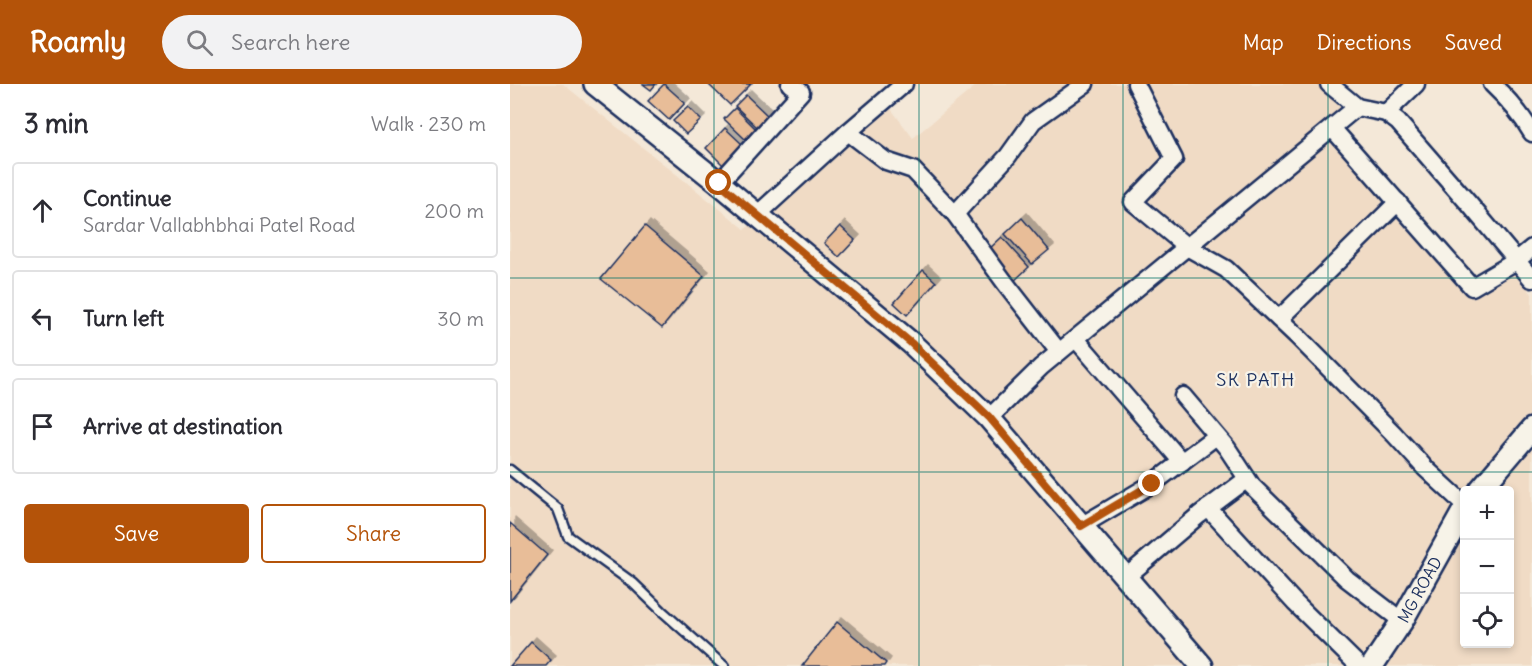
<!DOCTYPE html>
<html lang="en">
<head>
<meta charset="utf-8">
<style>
  :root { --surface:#fff; --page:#f2f2f3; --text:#2b2b33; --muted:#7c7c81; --line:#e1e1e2; --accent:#b45309 }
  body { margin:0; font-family:Delius,sans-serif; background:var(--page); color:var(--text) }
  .controls { position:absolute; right:18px; bottom:18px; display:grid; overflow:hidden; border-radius:6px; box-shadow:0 3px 9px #0003 }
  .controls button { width:54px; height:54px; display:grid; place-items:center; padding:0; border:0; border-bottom:2px solid var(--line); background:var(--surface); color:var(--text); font:30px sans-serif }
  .stop { position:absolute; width:18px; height:18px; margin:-14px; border:4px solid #b45309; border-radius:50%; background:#fff }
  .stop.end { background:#b45309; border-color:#fff; box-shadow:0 2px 6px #0008 }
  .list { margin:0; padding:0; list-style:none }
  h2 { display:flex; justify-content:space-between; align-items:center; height:78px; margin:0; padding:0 24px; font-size:26px }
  h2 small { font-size:20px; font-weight:400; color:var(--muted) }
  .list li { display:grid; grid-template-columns:39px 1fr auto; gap:18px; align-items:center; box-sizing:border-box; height:96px; margin:0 12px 12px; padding:0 12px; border:2px solid var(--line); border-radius:6px }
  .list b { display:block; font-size:22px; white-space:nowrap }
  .list p { margin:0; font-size:20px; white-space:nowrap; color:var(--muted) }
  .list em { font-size:20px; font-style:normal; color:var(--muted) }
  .actions { display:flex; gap:12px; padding:18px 24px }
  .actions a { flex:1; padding:14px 0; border:2px solid var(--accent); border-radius:6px; text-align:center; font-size:21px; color:var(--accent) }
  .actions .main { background:var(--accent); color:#fff }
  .icon { flex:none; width:33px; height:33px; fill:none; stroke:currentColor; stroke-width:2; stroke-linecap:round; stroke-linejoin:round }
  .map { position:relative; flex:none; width:1022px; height:582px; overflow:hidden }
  header { display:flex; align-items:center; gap:36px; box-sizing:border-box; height:84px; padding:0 30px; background:var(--accent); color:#fff }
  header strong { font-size:28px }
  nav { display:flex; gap:33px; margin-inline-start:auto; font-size:21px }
  .search { width:420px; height:54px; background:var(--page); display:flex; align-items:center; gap:15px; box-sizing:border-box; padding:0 21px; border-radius:33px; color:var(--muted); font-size:22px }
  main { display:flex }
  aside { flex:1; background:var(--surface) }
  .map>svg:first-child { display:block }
  .built { fill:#f0dbc5; fill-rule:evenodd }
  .building { fill:#e8bd98; stroke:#1b2f5e; stroke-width:1.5; filter:url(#shadow) }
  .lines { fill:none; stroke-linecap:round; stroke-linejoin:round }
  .service-casing { stroke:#1b2f5e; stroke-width:13 }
  .minor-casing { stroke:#1b2f5e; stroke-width:21 }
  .tertiary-casing { stroke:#1b2f5e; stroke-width:26 }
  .service { stroke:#f7f3e8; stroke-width:8 }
  .minor { stroke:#f7f3e8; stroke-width:16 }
  .tertiary { stroke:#f7f3e8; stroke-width:21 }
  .route { stroke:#b45309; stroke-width:8 }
  .grid { fill:none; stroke:#0f766e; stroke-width:1.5; stroke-opacity:0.55 }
  .labels { text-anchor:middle; stroke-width:4.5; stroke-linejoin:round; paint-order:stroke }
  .street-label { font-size:16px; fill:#1b2f5e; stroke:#f7f3e8 }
  .neighbourhood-label { font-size:18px; letter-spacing:1.5px; fill:#1b2f5e; stroke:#f7f3e8 }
</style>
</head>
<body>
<header>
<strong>Roamly</strong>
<div class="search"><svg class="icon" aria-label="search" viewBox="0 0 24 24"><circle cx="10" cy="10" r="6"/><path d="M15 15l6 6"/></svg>Search here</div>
<nav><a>Map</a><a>Directions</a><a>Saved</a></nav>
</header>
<main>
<aside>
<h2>3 min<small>Walk · 230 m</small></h2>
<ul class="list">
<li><svg class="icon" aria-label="ahead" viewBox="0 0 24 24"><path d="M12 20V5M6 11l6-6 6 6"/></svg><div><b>Continue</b><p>Sardar Vallabhbhai Patel Road</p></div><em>200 m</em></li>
<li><svg class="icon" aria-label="left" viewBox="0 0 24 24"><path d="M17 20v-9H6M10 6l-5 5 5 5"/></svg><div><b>Turn left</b></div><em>30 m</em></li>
<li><svg class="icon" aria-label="arrive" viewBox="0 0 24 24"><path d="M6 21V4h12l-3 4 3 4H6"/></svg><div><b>Arrive at destination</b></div></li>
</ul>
<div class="actions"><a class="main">Save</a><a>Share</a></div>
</aside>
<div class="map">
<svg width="1022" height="582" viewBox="0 0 1022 582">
  <defs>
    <filter id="shadow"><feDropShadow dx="5" dy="-5" stdDeviation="0" flood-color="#0004"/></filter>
  </defs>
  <rect width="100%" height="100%" fill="#f4e8d8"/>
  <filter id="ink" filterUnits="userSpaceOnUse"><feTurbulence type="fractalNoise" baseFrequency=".0167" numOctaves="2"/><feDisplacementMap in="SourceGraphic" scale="12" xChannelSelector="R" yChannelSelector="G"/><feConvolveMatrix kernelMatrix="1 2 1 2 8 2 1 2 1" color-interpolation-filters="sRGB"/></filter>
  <g filter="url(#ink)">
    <path class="built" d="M0,0H53L235,145L258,128L378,21L403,54L468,0H813L835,26L815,43L959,208L1001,184L1022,210V582H0ZM954,406H1000V560H954Z"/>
    <g class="building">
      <path d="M133,0H146L141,6Z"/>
      <path d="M154,0L175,19L159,36L138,17Z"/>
      <path d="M200,0H241L220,21L199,1Z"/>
      <path d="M236,11L258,32L247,43L225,22Z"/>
      <path d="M178,23L191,36L176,50L163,37Z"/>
      <path d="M225,24L246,45L235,55L214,35Z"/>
      <path d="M215,44L232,60L213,81L196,64Z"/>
      <path d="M512,134L539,166L522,180L495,150Z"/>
      <path d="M135,142L194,192L152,244L91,195Z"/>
      <path d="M330,142L345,156L329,173L314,159Z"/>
      <path d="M492,153L519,183L503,198L476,168Z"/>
      <path d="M413,186L426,198L397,231L384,219Z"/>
      <path d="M0,439L37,471L0,517Z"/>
      <path d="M327,538L376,579L374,582H292Z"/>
      <path d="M21,558L41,576L36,582H0Z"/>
    </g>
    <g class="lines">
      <g class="service-casing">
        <path id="service" d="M0,386L48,425L58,452L123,499L152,527L214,582"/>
      </g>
      <g class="minor-casing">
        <g id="minor">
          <path d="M626,0L664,75L623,118L677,163L716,185L788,253L884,350L915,384L954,420"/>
          <path d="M819,0L847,23L876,29L888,38L960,121L1022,195"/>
          <path d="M982,0C998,15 1011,30 1022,49"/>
          <path d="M876,29L906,0"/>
          <path d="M822,44L962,203L1006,177L1022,164"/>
          <path d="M338,48L376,77L403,86L445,130L496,200L549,268"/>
          <path d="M209,99L291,8L280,0"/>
          <path d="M445,130L498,72L523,37L575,0"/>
          <path d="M247,131L338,48L394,0"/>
          <path d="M769,235L888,118"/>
          <path d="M566,255L672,378"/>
          <path d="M673,312L717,364L742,402L837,495L892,537"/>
          <path d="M479,334L531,283L847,23"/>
          <path d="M698,424L785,519L849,582"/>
          <path d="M571,442L642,400L706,352"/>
          <path d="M615,494L689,431L737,395"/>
        </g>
      </g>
      <g class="tertiary-casing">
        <g id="tertiary">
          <path d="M85,0L209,99L401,259L479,334L692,582"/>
          <path d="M970,406L1022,345"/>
          <path id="s1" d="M862,582L892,537L954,426"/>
        </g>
      </g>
      <use href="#service" class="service"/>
      <use href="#minor" class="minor"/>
      <use href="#tertiary" class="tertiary"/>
    </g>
  </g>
  <g class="lines" filter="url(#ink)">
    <path class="route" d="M209,99L401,259L479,333L571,442L642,400"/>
  </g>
  <path class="grid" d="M204,0V582M409,0V582M613,0V582M818,0V582M0,194H1022M0,388H1022"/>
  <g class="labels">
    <g class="street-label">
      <text dy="6" stroke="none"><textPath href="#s1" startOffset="90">MG ROAD</textPath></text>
    </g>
    <g class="neighbourhood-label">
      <text x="746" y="302">SK PATH</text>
    </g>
  </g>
</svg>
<div class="controls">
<button>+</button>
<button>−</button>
<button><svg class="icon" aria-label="locate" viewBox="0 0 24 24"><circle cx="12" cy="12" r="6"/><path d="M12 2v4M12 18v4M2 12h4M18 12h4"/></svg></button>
</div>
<div class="stop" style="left:209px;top:99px"></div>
<div class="stop end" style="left:642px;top:400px"></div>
</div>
</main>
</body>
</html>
